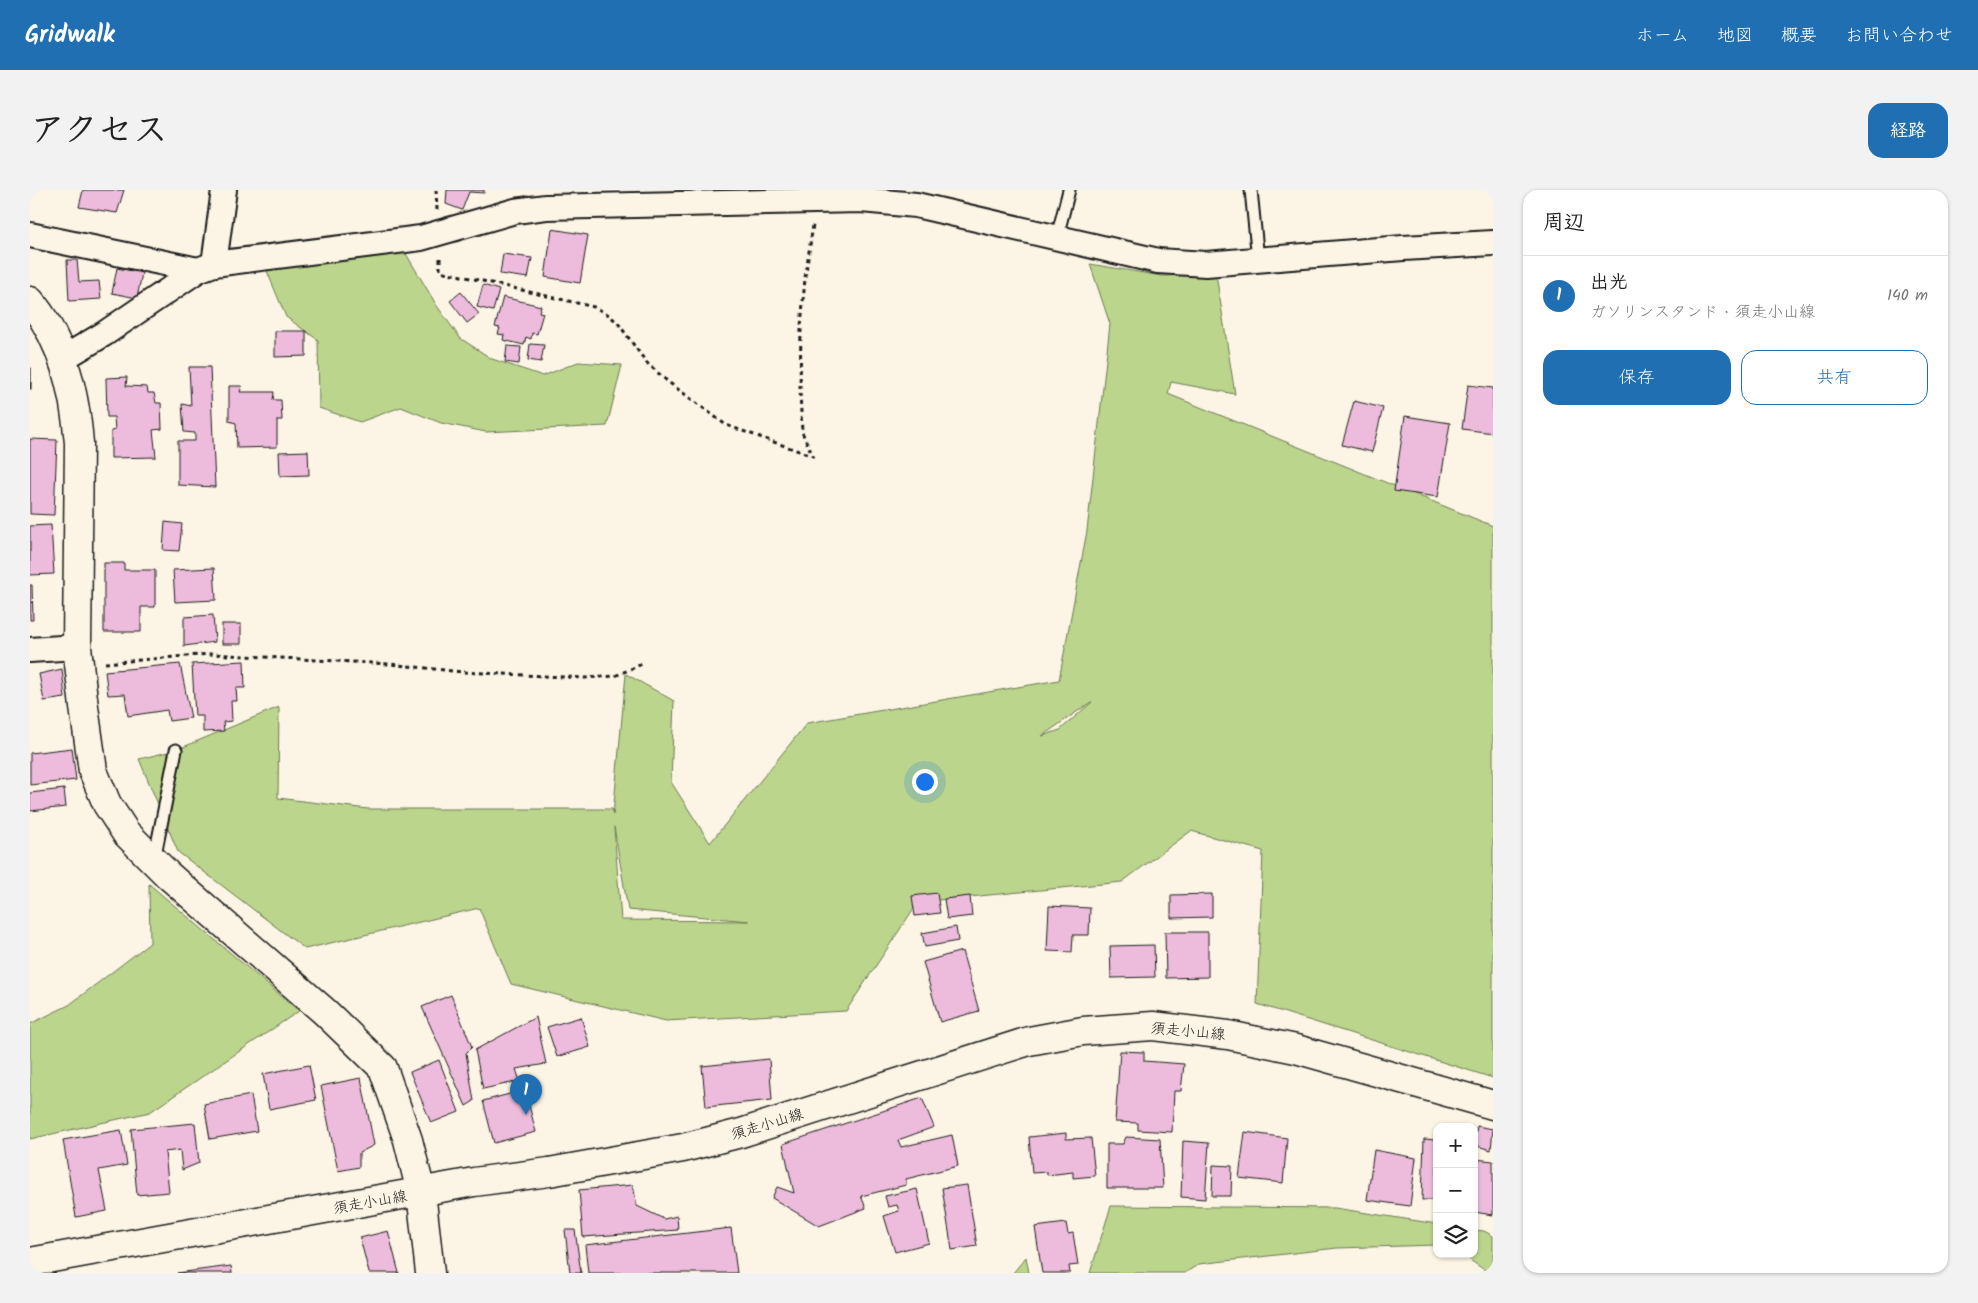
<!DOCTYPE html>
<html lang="ja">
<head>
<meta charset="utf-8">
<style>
  :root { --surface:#fff; --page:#f2f2f2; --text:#222; --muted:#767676; --line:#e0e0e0; --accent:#1f6fb2 }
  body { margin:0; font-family:Kalam,"Klee One",sans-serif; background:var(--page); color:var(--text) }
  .controls { position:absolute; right:15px; bottom:15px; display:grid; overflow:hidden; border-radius:10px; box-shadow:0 1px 4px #0004 }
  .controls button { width:45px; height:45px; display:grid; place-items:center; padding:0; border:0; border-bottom:1px solid var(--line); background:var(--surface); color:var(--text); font:25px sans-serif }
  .you { position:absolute; left:894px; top:591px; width:18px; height:18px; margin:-12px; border:4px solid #fff; border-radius:50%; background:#1a73e8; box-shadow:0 0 0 8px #1a73e833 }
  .badge { display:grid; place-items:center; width:32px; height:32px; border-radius:50%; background:var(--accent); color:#fff; font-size:16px; font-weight:700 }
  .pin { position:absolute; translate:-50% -41px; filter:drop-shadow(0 1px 2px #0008) }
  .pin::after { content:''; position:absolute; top:26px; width:18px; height:15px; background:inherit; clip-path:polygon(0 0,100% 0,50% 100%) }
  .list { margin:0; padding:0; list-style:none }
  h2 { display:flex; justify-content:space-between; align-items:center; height:65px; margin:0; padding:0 20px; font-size:21px }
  h2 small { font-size:16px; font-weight:400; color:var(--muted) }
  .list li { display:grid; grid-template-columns:32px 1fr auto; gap:15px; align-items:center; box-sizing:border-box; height:80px; padding:0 20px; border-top:1px solid var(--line) }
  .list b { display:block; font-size:19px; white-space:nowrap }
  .list p { margin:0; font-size:16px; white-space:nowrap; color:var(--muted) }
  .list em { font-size:16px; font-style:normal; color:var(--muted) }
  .actions { display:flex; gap:10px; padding:15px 20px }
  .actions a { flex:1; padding:11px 0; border:1px solid var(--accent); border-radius:15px; text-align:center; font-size:18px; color:var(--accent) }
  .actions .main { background:var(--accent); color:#fff }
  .icon { flex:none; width:28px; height:28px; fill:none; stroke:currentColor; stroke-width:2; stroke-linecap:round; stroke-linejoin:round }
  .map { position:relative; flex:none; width:1463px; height:1083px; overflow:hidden; border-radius:15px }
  header { display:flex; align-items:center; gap:30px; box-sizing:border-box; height:70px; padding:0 25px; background:var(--accent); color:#fff }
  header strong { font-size:24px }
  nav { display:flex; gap:28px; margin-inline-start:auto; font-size:18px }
  .intro { display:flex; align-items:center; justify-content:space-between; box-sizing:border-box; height:120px; padding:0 30px }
  h1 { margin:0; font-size:35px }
  .button { padding:12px 22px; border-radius:15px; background:var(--accent); color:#fff; font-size:18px; font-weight:700 }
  main { display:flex; gap:30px; padding:0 30px }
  aside { flex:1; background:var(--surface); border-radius:15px; box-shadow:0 1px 4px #0004 }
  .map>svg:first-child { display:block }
  .green { fill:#bbd58c; stroke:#6c7854; fill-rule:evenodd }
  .building { fill:#edbcdc; stroke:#1c1c1c }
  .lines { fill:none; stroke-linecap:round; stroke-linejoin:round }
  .service-casing { stroke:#1c1c1c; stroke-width:15 }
  .minor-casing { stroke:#1c1c1c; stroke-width:28 }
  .tertiary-casing { stroke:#1c1c1c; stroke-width:31 }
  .secondary-casing { stroke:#1c1c1c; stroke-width:31 }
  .path { stroke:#1c1c1c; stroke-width:3; stroke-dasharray:4 4; stroke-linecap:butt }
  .service { stroke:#fcf5e5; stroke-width:11 }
  .minor { stroke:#fcf5e5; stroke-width:24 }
  .tertiary { stroke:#fcf5e5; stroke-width:28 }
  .secondary { stroke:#fcf5e5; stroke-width:28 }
  .labels { text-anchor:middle; stroke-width:4; stroke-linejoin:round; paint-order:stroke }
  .street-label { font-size:15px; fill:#1c1c1c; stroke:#fcf5e5 }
</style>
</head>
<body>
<header>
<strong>Gridwalk</strong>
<nav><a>ホーム</a><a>地図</a><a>概要</a><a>お問い合わせ</a></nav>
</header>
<div class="intro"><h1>アクセス</h1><a class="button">経路</a></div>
<main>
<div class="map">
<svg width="1463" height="1083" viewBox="0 0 1463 1083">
  <rect width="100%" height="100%" fill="#fcf5e5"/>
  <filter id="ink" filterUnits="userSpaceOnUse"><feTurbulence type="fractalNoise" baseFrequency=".02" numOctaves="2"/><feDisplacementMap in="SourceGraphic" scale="10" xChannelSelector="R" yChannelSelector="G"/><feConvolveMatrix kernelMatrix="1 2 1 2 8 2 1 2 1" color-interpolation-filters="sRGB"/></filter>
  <g filter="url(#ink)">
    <g class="green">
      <path d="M375,62L407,116L430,148L462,169L513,186L548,172L592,175L577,236L456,242L411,233L371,217L330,232L289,218L288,150L256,127L237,81L296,66Z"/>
      <path d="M1060,74L1132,86L1186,84L1205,204L1141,192L1138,204L1463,336V888L1227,814L1233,661L1161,641L1092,692L888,712L816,821L636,831L481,794L449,718L275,759L148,662L109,569L146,560L249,517L248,608L338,619H582L583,625L596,484L644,511L641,592L680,653L777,533L1029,490L1057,341L1080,134ZM1062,512L1030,540L1012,546L1061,512ZM584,637L598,720L719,731L591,730Z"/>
      <path d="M119,694L269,821L120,922L0,949V834L39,815L120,753Z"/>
      <path d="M1081,1016L1305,1018L1407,1034V1055L1307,1058L1169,1074L1155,1083H1060Z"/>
      <path d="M1444,1040L1454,1041L1463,1046V1083H1459L1431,1064H1444Z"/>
      <path d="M996,1067L999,1083H983Z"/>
    </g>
    <g class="building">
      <path d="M53,0H94L87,23L49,17Z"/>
      <path d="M417,0H454V3L439,2L432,20L416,14Z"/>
      <path d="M522,39L558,45L550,93L515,87Z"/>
      <path d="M473,64L502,68L498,88L470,84Z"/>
      <path d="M37,70H47L49,92L69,91L71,109L39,111Z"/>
      <path d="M87,78L112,83L107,108L82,103Z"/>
      <path d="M453,95L469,100L463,121L447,117Z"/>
      <path d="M431,102L449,124L437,133L420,111Z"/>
      <path d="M473,107L511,116L509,122L513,123L507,144L502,143L501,149L496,147L494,155L473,150L474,145L468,144L470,138L465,137Z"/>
      <path d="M245,141H276V166L245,167Z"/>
      <path d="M500,154L514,155L511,172L498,170Z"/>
      <path d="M477,156L491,157L489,174L475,172Z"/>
      <path d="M159,177H180L185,297L148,295V251H165V243L154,242L152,214L161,216Z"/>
      <rect x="0" y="178" width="1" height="21"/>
      <path d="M97,187L96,196L117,197L118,203H124L126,213H131L132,239L123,240L126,267L81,268V241L85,240L84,227H77L76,188Z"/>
      <path d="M1438,195L1463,198V243L1432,239Z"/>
      <path d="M199,196H212L210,202H244L243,210H251L252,230H247V257L207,258L206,233L199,231Z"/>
      <path d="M1324,211L1353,218L1342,262L1312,255Z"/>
      <path d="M1375,226L1420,233L1408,307L1364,301Z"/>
      <path d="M0,249L27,250L24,325L0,324Z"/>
      <path d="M278,261L279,285L250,286L249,262Z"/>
      <path d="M135,332L152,334L149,361L133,360Z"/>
      <path d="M21,335L24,384L0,385V336Z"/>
      <path d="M74,373H94V380H125V417H111V442H74Z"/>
      <path d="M184,378L186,410L145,412L143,380Z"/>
      <path d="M0,395H2L3,430H0Z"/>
      <path d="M183,425L185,452L154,456V427Z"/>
      <rect x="192" y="434" width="19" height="20"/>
      <path d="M214,471L215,498H206L207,511H201L202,531L193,532L194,541L173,542V526H165L162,474Z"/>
      <path d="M150,474L161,528L139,531L137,520L98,526L95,504L78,505L75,481Z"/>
      <path d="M32,479L35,508L14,511L9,484Z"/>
      <path d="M42,558L46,590L0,595V563Z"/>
      <path d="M34,599L36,617L0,621V603Z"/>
      <path d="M907,703L910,723L885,726L882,706Z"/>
      <path d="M1182,704V727L1141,728V705Z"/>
      <path d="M940,706L942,726L917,729L914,709Z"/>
      <path d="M1019,716L1060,718L1059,745H1043L1042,762L1017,761Z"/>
      <path d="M926,737L928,751L895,757L892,743Z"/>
      <path d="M1135,742H1178V787L1136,788Z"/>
      <path d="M1124,755L1125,787L1081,788L1080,756Z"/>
      <path d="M932,761L949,821L910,832L893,772Z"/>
      <path d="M421,805L442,857L436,863L444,911L436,916L392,817Z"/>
      <path d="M506,827L516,874L486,879L490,891L453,899L445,860Z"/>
      <path d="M551,827L560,857L527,867L517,837Z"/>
      <path d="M1090,861L1114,862V871L1154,874L1151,901H1144L1142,942L1108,940V933L1085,932Z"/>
      <path d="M739,869L742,910L676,917L672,876Z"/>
      <path d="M409,870L429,922L401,933L380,882Z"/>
      <path d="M279,875L286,910L239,919L233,884Z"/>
      <path d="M331,888L344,955L329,963V977L308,981L291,896Z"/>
      <path d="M495,900L506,942L464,953L453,911Z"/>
      <path d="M221,905L227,941L180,949L174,914Z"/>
      <path d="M892,908L904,937L868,950L871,957L922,945L928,976L876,989V995L831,1006L836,1018L789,1036L742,1008L747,997L764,1003L753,954Z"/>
      <path d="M165,933L169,973L152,980L150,960L135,962L139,1002L107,1005L101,939Z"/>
      <path d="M1447,936L1463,939L1461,960L1444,955Z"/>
      <path d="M91,940L97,975L69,980L77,1021L46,1027L33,950Z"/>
      <path d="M1215,942L1257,948L1253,993L1209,988Z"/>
      <path d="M1036,943V949L1061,948L1065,986L1043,988V982L1017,985V982L1002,983L999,947Z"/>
      <path d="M1096,947L1130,949L1133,998H1077V954H1093Z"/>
      <path d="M1394,949L1407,950V1010H1392Z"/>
      <path d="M1153,951L1179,953L1175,1009L1151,1007Z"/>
      <path d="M1344,960L1386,968L1380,1016L1337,1010Z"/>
      <path d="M1445,969L1463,971V1025L1444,1022Z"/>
      <path d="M1183,975L1202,976L1201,1006H1182Z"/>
      <path d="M603,995L607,1016L634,1029L647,1026L648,1040L553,1047L549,1000Z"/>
      <path d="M937,995L947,1056L922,1060L912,998Z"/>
      <path d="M887,999L899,1053L865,1062L854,1026L869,1021L867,1015L858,1017L855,1006Z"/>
      <path d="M1036,1033L1038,1044L1043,1043L1048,1075L1039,1076L1040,1083H1012L1005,1037Z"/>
      <path d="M701,1038L707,1083H558L555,1055Z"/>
      <path d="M535,1040H545L551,1083H540Z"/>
      <path d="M358,1041L369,1083H339L330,1048Z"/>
      <path d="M201,1076L202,1083H147Z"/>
    </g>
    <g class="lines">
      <g class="service-casing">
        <g id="service">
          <path d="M1221,0L1228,70"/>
          <path d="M1027,47L1039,0"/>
          <path d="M124,670L146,560"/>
        </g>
      </g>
      <g class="minor-casing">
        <g id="minor">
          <path d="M0,45L168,80"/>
          <path d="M184,74L194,0"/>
          <path d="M32,169L74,144L168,80L184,74L391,48L485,21L516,17L831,10L886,15L1128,71L1176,74L1373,58L1463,53"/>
          <path d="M0,460L47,457"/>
        </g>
      </g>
      <g class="tertiary-casing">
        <path id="tertiary" d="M0,111C33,149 45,204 49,253L47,457L54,517L63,581L77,614L96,643L138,685L295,822L353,878L378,950L391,1002L400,1083"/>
      </g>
      <g class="secondary-casing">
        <path id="secondary" d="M0,1072L444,992L519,982L653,958L711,943L999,851L1053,841L1123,836L1198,845L1266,859L1463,915"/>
      </g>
      <g class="path">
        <path d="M406,0L407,20"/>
        <path d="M410,68V81L564,117L579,125L588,133L616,172L637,191L696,235L783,266L772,242L770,202L771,137L775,88L783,35"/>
        <path d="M75,473L180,464L359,474L432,482L555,488L585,486L612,474"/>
      </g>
      <use href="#service" class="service"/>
      <use href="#minor" class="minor"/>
      <use href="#tertiary" class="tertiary"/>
      <use href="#secondary" class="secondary"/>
    </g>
  </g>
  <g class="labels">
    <g class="street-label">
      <text transform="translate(1158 841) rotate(5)" y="5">須走小山線</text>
      <text transform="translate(737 934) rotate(-17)" y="5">須走小山線</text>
      <text transform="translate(340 1012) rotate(-10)" y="5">須走小山線</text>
    </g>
  </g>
</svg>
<div class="controls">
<button>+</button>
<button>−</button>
<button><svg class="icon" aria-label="layers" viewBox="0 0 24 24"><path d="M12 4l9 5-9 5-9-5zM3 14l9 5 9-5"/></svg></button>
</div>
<div class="you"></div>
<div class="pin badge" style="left:496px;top:925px">1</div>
</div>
<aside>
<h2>周辺<small></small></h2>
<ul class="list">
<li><span class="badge">1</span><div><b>出光</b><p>ガソリンスタンド · 須走小山線</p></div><em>140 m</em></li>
</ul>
<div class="actions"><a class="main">保存</a><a>共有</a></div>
</aside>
</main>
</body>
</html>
